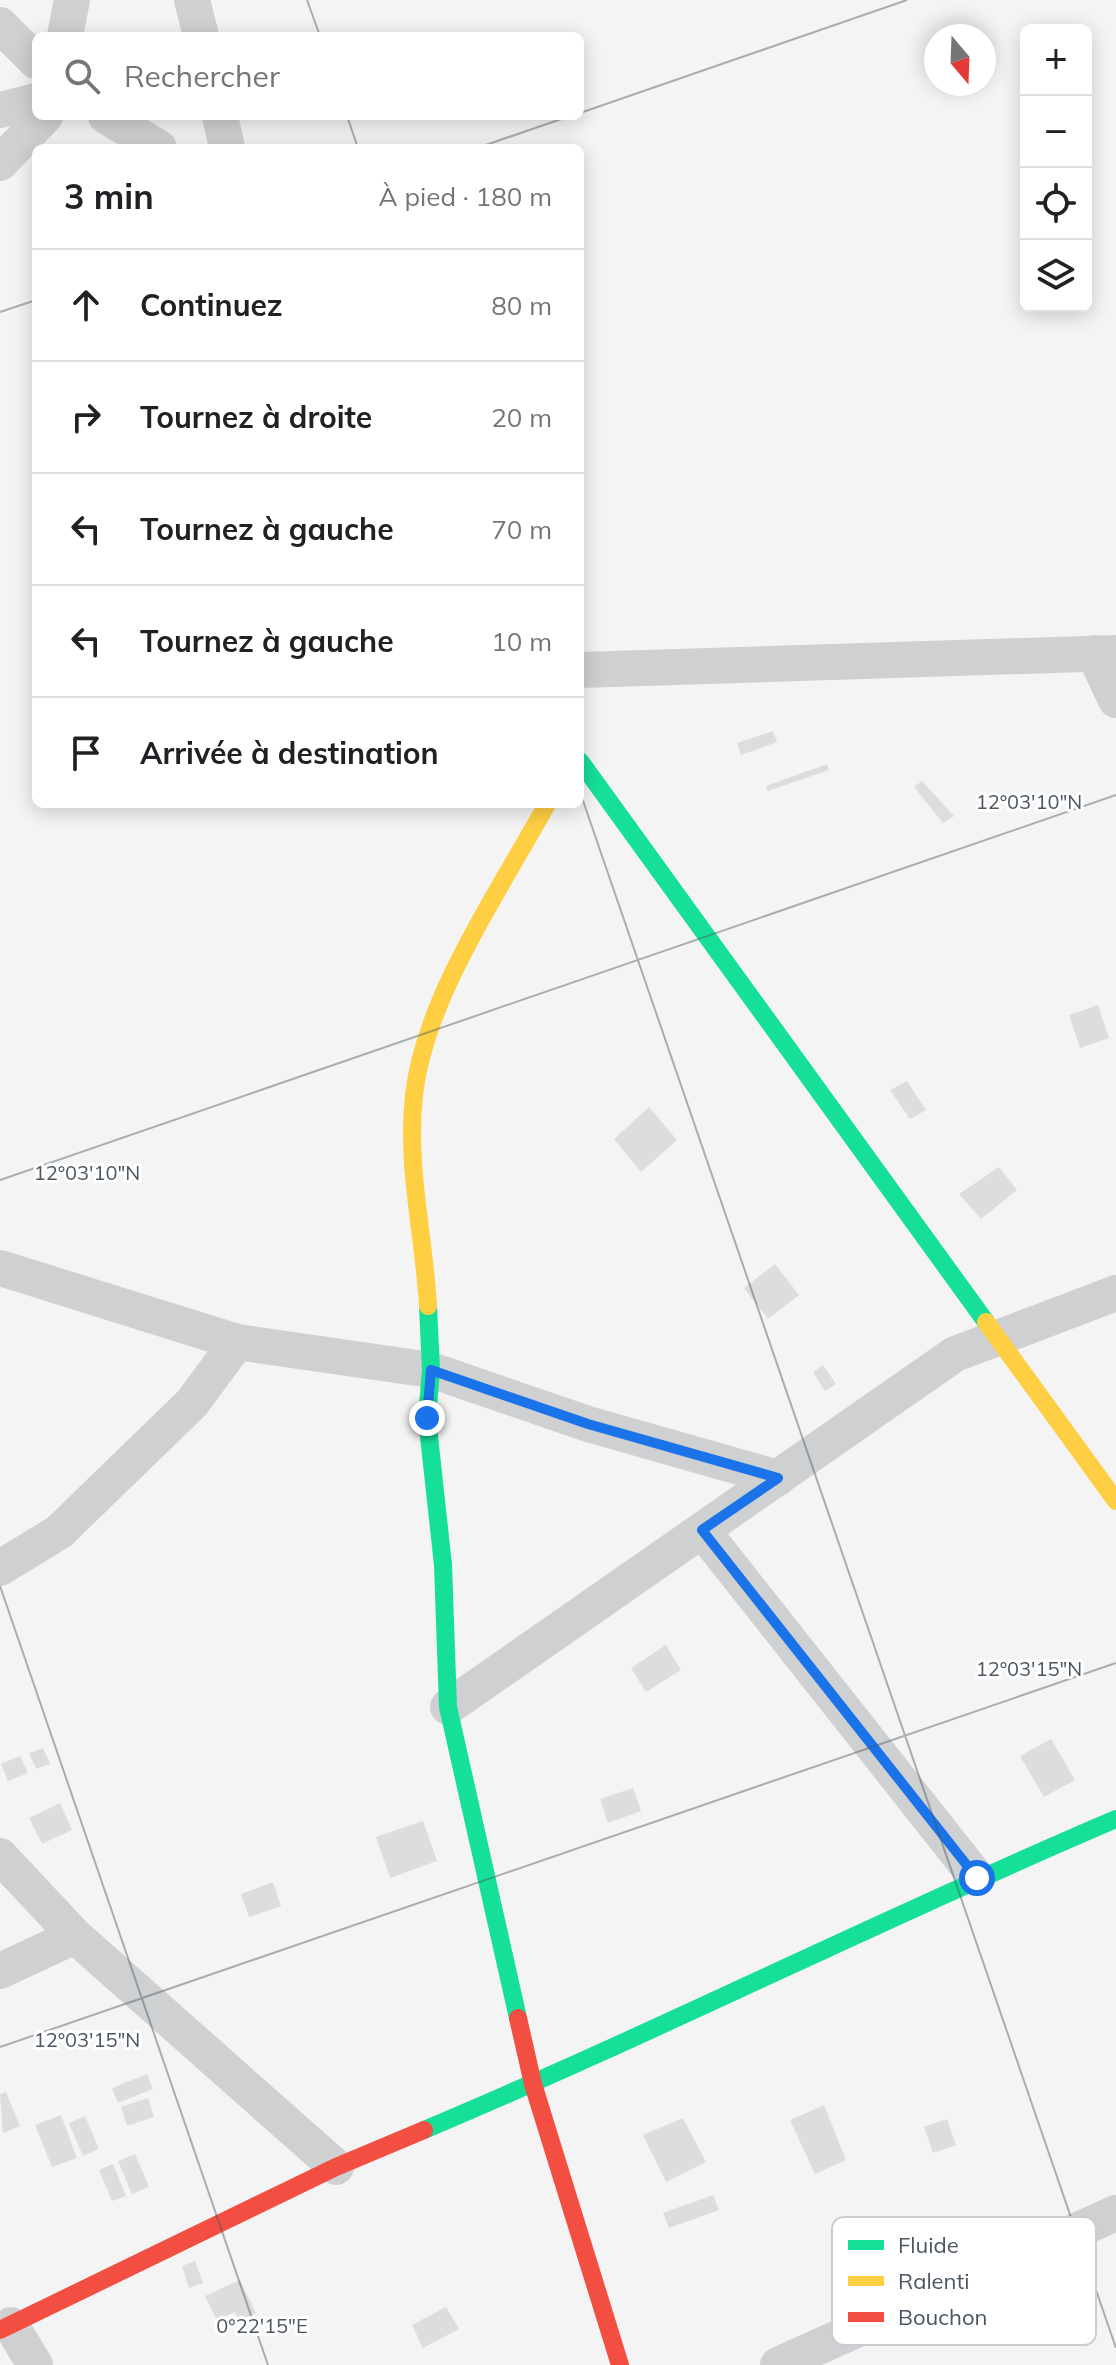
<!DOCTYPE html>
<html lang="fr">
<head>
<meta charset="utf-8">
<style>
  :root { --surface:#fff; --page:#f6f6f6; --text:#202124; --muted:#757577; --line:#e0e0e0 }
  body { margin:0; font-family:Mulish,sans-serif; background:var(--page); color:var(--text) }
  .controls { position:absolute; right:24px; top:24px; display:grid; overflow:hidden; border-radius:12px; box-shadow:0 4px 20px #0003 }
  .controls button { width:72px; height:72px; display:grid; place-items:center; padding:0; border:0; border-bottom:2px solid var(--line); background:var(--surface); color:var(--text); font:40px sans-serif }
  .compass { position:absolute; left:924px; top:24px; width:72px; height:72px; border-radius:50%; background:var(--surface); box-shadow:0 4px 20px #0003; rotate:161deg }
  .stop { position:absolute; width:24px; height:24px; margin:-18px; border:6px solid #1a73e8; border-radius:50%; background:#fff }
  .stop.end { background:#1a73e8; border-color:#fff; box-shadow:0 2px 8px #0008 }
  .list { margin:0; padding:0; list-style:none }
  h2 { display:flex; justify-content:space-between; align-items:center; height:104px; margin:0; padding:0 32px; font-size:34px }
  h2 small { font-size:26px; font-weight:400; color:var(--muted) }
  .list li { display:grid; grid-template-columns:52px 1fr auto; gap:24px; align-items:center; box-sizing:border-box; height:112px; padding:0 32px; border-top:2px solid var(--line) }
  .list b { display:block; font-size:30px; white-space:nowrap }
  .list em { font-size:26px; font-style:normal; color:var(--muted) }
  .icon { flex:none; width:44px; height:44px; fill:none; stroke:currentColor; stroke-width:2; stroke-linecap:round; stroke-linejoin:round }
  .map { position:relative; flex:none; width:1116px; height:2365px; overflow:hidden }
  .search { position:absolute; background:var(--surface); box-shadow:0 4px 20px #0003; left:32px; top:32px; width:552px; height:88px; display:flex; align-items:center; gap:20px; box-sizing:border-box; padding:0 28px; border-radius:12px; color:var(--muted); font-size:30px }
  .panel { position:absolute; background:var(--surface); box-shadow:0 4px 20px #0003; left:32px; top:144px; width:552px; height:664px; border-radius:12px }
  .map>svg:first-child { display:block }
  .building { fill:#ddddde }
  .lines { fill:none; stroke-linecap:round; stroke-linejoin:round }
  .street { stroke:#ced0d2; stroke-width:36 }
  .fast { stroke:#16e098; stroke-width:18 }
  .slow { stroke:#ffcf43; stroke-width:18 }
  .jam { stroke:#f24e42; stroke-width:18 }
  .route { stroke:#1a73e8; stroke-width:10 }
  .ticks { fill:none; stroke:#4a5661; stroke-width:2; stroke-opacity:0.45 }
  .key { fill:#fff; stroke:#c9ccd0; stroke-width:2 }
  .key-label { font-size:22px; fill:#4a5661 }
  .ticks-label { font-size:20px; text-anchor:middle; fill:#4a5661; stroke:#fff; stroke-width:6; stroke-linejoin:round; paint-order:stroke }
</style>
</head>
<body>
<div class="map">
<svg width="1116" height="2365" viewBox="0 0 1116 2365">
  <rect width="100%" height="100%" fill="#f4f4f4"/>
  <g class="building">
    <path d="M773,731L777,742L741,755L737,743Z"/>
    <path d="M827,764L829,770L768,791L766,786Z"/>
    <path d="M922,781L954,816L943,823L914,787Z"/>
    <path d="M1098,1005L1109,1038L1080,1048L1069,1015Z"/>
    <path d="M907,1081L926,1110L910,1119L890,1090Z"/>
    <path d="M649,1107L677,1140L641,1172L614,1139Z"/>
    <path d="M999,1167L1017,1190L981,1219L959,1194Z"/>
    <path d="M775,1264L799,1295L768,1319L744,1288Z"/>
    <path d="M823,1365L836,1384L825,1391L813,1372Z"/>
    <path d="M666,1645L681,1670L646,1692L631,1668Z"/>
    <path d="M1051,1739L1075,1780L1044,1797L1020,1756Z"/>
    <path d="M43,1748L50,1764L36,1769L29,1753Z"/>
    <path d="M20,1756L28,1773L8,1781L1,1764Z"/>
    <path d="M633,1788L641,1811L608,1823L600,1799Z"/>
    <path d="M60,1803L72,1830L42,1844L29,1818Z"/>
    <path d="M423,1821L437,1861L390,1878L376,1837Z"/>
    <path d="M273,1882L281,1906L249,1917L241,1894Z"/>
    <path d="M147,2074L153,2089L118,2103L112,2088Z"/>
    <path d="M6,2092L20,2126L3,2133L0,2094Z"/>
    <path d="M148,2098L154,2117L127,2126L121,2107Z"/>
    <path d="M824,2105L846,2160L815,2174L790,2120Z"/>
    <path d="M61,2115L77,2158L52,2167L35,2125Z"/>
    <path d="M85,2116L99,2149L83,2156L69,2123Z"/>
    <path d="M683,2118L706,2162L666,2182L643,2135Z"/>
    <path d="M947,2119L956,2145L933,2153L924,2127Z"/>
    <path d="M135,2154L149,2187L132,2194L118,2161Z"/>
    <path d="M113,2164L126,2196L112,2201L99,2170Z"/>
    <path d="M713,2195L719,2210L669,2228L663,2213Z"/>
    <path d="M195,2261L203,2283L189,2288L182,2266Z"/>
    <path d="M240,2280L256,2313L239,2321L235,2312L217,2320L205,2296Z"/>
    <path d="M446,2307L459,2329L423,2348L412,2325Z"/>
  </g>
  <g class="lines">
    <g class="street">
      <path d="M192,0L201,36"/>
      <path d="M0,25L36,61"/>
      <path d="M65,36L72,0"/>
      <path d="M0,110L36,101"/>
      <path d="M106,116L159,148"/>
      <path d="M220,116L227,148"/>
      <path d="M0,163L45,116"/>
      <path d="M1094,653L1116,700"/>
      <path d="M580,670L1116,653"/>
      <path d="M0,1268L237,1342L431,1370L588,1424L778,1478"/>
      <path d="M702,1530L977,1878"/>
      <path d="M0,1568L59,1532L192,1403L237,1342"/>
      <path d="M448,1707L955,1354L1116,1293"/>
      <path d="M0,1856L75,1936L336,2167"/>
      <path d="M0,1971L75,1936"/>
      <path d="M11,2325L35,2365"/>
      <path d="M778,2365L1116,2213"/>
    </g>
    <g class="fast">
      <path d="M580,761L986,1322"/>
      <path d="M428,1306L431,1370L427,1418L443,1565L448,1707L518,2018"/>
      <path d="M424,2130C657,2032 883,1918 1116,1819"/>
    </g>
    <g class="slow">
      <path d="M428,1306C424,1235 406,1166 414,1095C425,997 500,890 547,804"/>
      <path d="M986,1322L1116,1501"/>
    </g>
    <g class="jam">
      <path d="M518,2018L533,2084L620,2365"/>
      <path d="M0,2330L336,2167L424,2130"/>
    </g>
  </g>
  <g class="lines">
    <path class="route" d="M427,1418L431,1370L588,1424L778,1478L702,1530L977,1878"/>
  </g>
  <path class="ticks" d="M307,0L320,36M580,113L907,0M347,116L358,148M477,148L570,116M0,312L36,300M580,792L1116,2348M0,1180L1116,795M0,1586L268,2365M0,2047L1116,1663"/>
  <rect x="832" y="2217" width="264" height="128" rx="12" class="key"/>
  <rect x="848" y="2240" width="36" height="10" fill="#16e098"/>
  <rect x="848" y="2276" width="36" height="10" fill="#ffcf43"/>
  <rect x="848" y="2312" width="36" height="10" fill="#f24e42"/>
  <g class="key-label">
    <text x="898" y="2253">Fluide</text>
    <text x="898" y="2289">Ralenti</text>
    <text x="898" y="2325">Bouchon</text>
  </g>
  <g class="ticks-label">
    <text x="1029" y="809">12°03'10"N</text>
    <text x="87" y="1180">12°03'10"N</text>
    <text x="1029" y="1676">12°03'15"N</text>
    <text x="87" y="2047">12°03'15"N</text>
    <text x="262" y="2333">0°22'15"E</text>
  </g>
</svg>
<div class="controls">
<button>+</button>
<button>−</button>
<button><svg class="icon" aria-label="locate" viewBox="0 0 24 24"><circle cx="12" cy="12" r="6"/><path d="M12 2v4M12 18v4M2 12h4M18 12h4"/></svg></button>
<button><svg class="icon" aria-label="layers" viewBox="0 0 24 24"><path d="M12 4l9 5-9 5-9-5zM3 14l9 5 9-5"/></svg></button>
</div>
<svg class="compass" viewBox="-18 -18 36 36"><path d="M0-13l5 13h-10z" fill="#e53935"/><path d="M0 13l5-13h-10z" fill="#757577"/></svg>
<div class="stop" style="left:977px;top:1878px"></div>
<div class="stop end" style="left:427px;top:1418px"></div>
<div class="search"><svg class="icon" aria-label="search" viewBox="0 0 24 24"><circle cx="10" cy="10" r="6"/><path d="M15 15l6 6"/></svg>Rechercher</div>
<section class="panel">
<h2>3 min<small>À pied · 180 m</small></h2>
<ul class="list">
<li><svg class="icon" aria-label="ahead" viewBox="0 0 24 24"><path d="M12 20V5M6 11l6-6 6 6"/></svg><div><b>Continuez</b></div><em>80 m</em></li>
<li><svg class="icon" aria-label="right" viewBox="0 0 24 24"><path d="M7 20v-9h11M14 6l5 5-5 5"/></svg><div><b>Tournez à droite</b></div><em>20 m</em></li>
<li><svg class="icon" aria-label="left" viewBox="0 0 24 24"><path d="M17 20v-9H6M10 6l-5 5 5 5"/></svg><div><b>Tournez à gauche</b></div><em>70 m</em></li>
<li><svg class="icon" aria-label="left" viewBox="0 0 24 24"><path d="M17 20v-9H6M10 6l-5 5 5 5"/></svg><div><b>Tournez à gauche</b></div><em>10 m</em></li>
<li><svg class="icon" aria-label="arrive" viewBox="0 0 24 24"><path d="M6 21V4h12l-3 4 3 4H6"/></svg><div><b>Arrivée à destination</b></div></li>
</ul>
</section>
</div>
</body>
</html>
